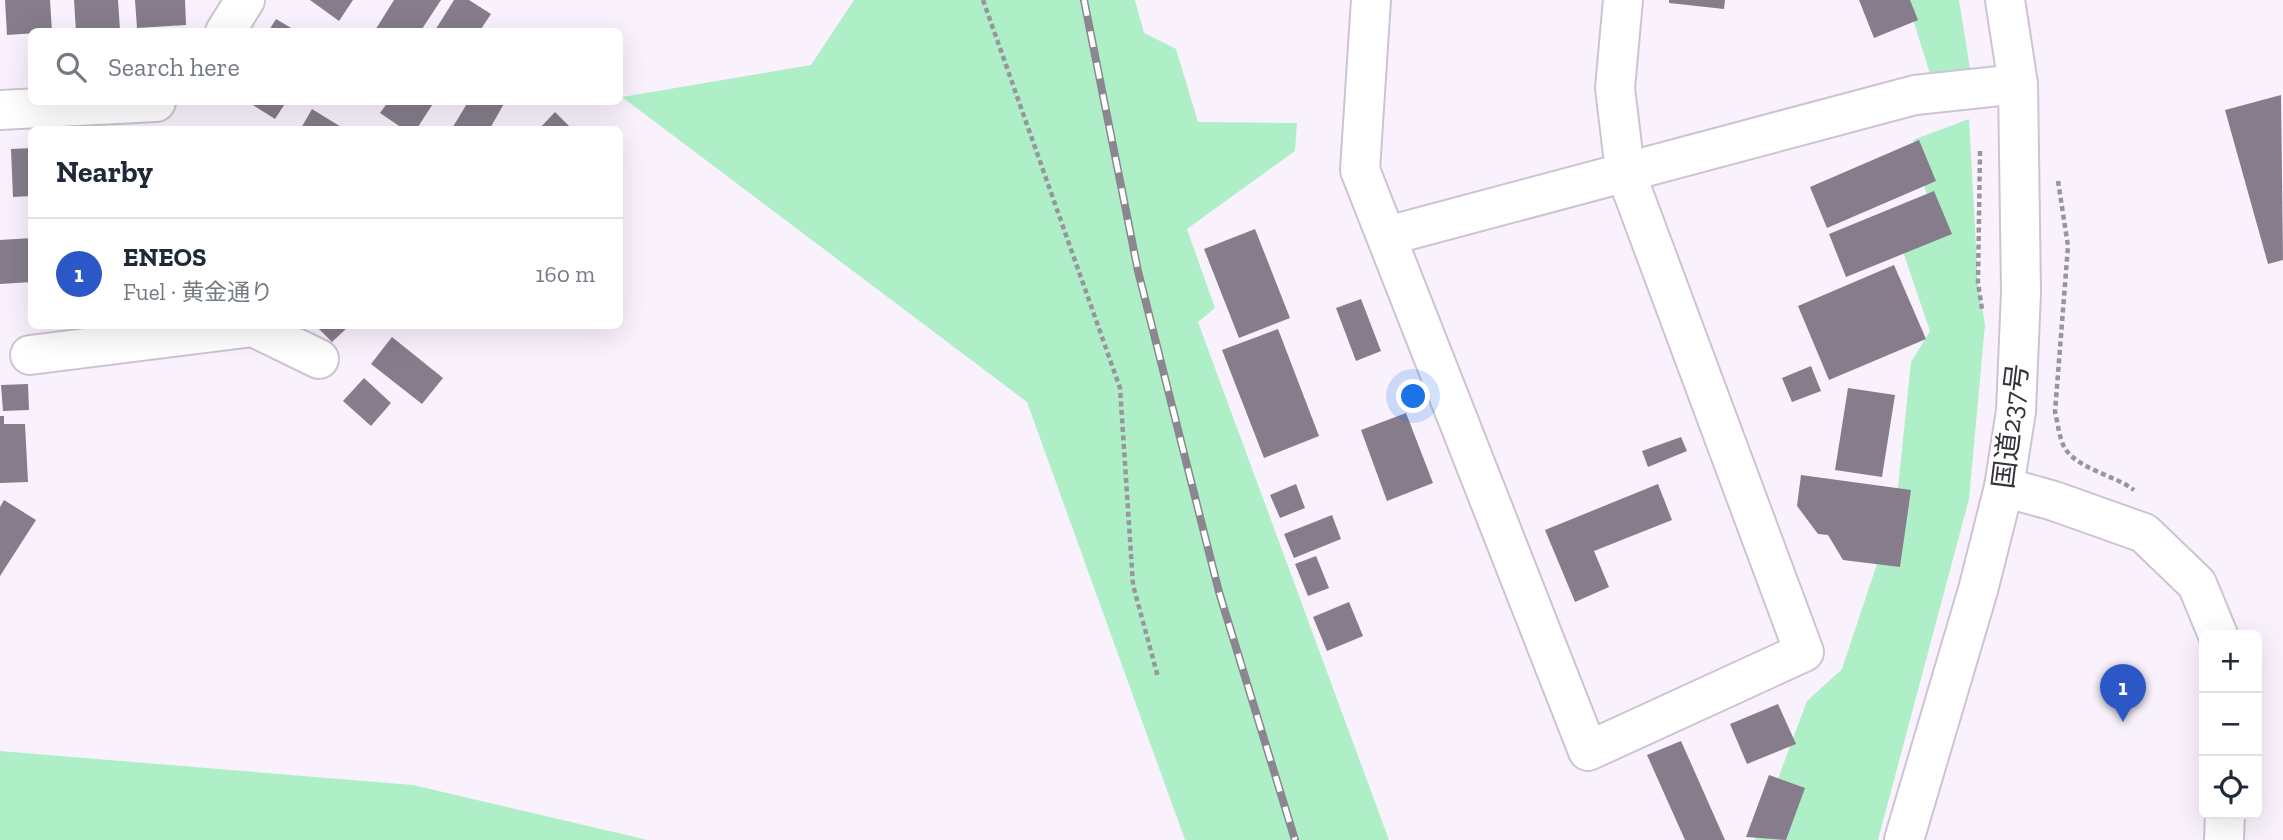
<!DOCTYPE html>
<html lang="en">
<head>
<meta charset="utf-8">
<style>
  :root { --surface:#fff; --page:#f2f2f3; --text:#1f2937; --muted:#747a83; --line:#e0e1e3; --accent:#2c57c6 }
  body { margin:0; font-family:"Zilla Slab","Noto Sans JP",serif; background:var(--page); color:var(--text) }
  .controls { position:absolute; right:21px; bottom:21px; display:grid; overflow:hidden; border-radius:10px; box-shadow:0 7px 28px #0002 }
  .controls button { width:63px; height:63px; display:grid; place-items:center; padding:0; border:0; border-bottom:2px solid var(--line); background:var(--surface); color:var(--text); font:35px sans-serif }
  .you { position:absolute; left:1414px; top:397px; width:24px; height:24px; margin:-18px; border:5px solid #fff; border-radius:50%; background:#1a73e8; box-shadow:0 0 0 10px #1a73e833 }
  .badge { display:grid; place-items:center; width:46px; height:46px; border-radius:50%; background:var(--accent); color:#fff; font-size:23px; font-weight:700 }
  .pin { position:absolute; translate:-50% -58px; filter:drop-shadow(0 2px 4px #0008) }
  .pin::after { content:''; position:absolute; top:37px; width:24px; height:21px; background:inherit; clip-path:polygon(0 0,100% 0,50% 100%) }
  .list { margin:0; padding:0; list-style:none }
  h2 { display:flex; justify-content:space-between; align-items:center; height:91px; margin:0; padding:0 28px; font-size:30px }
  h2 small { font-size:23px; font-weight:400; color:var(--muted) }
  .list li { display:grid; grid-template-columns:46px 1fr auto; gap:21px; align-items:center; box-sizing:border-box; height:112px; padding:0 28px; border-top:2px solid var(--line) }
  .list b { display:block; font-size:26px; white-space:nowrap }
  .list p { margin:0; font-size:23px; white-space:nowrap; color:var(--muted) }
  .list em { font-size:23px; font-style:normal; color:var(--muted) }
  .icon { flex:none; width:38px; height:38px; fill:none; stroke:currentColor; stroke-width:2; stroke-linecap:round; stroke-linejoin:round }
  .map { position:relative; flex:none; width:2283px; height:840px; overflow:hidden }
  .search { position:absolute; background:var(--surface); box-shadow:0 7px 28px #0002; left:28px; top:28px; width:595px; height:77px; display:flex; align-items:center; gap:18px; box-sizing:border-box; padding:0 24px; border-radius:10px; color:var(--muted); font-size:26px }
  .panel { position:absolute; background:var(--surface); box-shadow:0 7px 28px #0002; left:28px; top:126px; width:595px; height:203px; border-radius:10px }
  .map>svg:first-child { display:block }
  .green { fill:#afefc8 }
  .building { fill:#867c8c }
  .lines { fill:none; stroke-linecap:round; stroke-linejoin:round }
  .minor-casing { stroke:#cec3d4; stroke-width:42 }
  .highway-casing { stroke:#cec3d4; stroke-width:42 }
  .path { stroke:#9a949d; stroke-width:4.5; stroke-dasharray:5 3.5; stroke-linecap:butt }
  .minor { stroke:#fff; stroke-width:38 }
  .highway { stroke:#fff; stroke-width:38 }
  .rail-casing { stroke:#8b868f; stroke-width:8 }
  .rail { stroke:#fff; stroke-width:5; stroke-dasharray:16; stroke-linecap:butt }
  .labels { text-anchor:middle; stroke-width:6; stroke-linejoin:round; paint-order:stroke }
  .street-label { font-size:28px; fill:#363239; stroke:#fff }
</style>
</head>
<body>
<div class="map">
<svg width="2283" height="840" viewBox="0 0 2283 840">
  <rect width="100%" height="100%" fill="#f9f2fd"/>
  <g class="green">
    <path d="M854,0H1135L1144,33L1176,49L1198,122L1297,123L1295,151L1187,229L1215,308L1198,322L1389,840H1185L1027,402L622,97L811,65Z"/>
    <path d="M1907,0H1959L1971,75L1935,90Z"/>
    <path d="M1969,119L1978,283L1985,325L1969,499L1878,840H1755L1807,701L1842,669L1896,507L1911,362L1930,331L1902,249L1935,228L1913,140Z"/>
    <path d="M0,751L413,785L648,840H0Z"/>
  </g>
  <g class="building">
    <path d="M5,0H50L52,32L7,35Z"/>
    <path d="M74,0H118L120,30L76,32Z"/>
    <path d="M135,0H185L186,25L137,28Z"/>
    <path d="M310,0H353L339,21Z"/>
    <path d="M394,0H441L420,32H374Z"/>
    <path d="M454,0H469L491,14L479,32H434Z"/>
    <path d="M1669,0H1725L1724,9L1669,3Z"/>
    <path d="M1859,0H1910L1918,20L1874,38Z"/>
    <path d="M276,19L298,32H268Z"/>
    <path d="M2281,95L2283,260L2268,264L2225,110Z"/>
    <path d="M248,102H286L275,119Z"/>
    <path d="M388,102H434L416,130H405L380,113Z"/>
    <path d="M468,102H505L489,130H451Z"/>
    <path d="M312,109L346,130H300Z"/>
    <path d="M555,112L573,130H538Z"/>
    <path d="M1919,140L1936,181L1827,228L1810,187Z"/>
    <path d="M32,148V196L13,197L11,149Z"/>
    <path d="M1934,191L1952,234L1846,277L1829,234Z"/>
    <path d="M1255,229L1290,318L1239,338L1204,249Z"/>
    <path d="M32,238V282L0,284V240Z"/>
    <path d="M1894,265L1926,339L1829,380L1798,306Z"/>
    <path d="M1361,299L1381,351L1356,361L1336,308Z"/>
    <path d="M316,326H349L332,342Z"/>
    <path d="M1278,329L1319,436L1264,458L1222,350Z"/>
    <path d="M392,337L443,378L422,404L371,364Z"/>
    <path d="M1811,366L1821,391L1792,402L1782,378Z"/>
    <path d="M364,378L391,403L371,426L343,401Z"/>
    <path d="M28,384L29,410L3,411L1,385Z"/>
    <path d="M1848,388L1895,395L1882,477L1835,470Z"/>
    <path d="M1406,413L1433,483L1387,501L1361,430Z"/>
    <path d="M0,416H4V424H25L28,482L0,483Z"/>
    <path d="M1681,437L1687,451L1648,467L1642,451Z"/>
    <path d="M1801,475L1911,490L1900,567L1843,560L1828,535L1818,534L1797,506Z"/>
    <path d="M1296,484L1305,508L1280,518L1270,495Z"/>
    <path d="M1658,484L1672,520L1594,551L1609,587L1575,602L1545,530Z"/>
    <path d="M4,500L36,520L0,576V507Z"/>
    <path d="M1332,515L1341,539L1294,558L1284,534Z"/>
    <path d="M1316,556L1329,588L1308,596L1295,564Z"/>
    <path d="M1349,602L1363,636L1327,651L1313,617Z"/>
    <path d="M1778,704L1796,744L1747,764L1730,724Z"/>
    <path d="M1681,741L1725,840H1685L1647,755Z"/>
    <path d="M1769,775L1805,788L1786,840L1746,837Z"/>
  </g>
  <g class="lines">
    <g class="minor-casing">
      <g id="minor">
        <path d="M1371,0L1360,170L1588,751L1804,652L1625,171L1615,88L1623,0"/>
        <path d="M225,32L245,0"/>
        <path d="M0,110L156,102"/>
        <path d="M1387,236L1915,95L2018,84"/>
        <path d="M30,355L253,327L319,359"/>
        <path d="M2004,487L2054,501L2144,533L2197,584L2218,635"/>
        <path d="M2224,840L2225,814"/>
      </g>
    </g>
    <g class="highway-casing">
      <path id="highway" d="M1904,840L1978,590L2004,487L2016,411L2021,292L2018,84L2005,0"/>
    </g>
    <g class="path">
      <path d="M983,0L1120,388L1133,585L1158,677"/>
      <path d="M1980,151L1978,283L1982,309"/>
      <path d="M2058,181L2068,246L2055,412C2058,423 2059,440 2066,450C2081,470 2114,475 2134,490"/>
    </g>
    <use href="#minor" class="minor"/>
    <use href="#highway" class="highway"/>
    <g class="rail-casing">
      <path id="rail" d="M1084,0L1138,271L1219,592L1295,840"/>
    </g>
    <use href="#rail" class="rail"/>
  </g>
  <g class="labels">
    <g class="street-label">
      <text transform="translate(2010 426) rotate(-83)" y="10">国道237号</text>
    </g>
  </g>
</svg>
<div class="controls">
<button>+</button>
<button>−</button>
<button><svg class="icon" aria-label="locate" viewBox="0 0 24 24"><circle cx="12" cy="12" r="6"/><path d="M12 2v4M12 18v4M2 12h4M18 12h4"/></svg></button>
</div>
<div class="you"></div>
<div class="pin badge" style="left:2123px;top:722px">1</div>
<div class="search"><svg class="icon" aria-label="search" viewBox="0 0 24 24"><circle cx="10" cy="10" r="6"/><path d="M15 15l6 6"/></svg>Search here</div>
<section class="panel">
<h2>Nearby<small></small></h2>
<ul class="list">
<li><span class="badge">1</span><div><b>ENEOS</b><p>Fuel · 黄金通り</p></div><em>160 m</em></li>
</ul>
</section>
</div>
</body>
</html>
